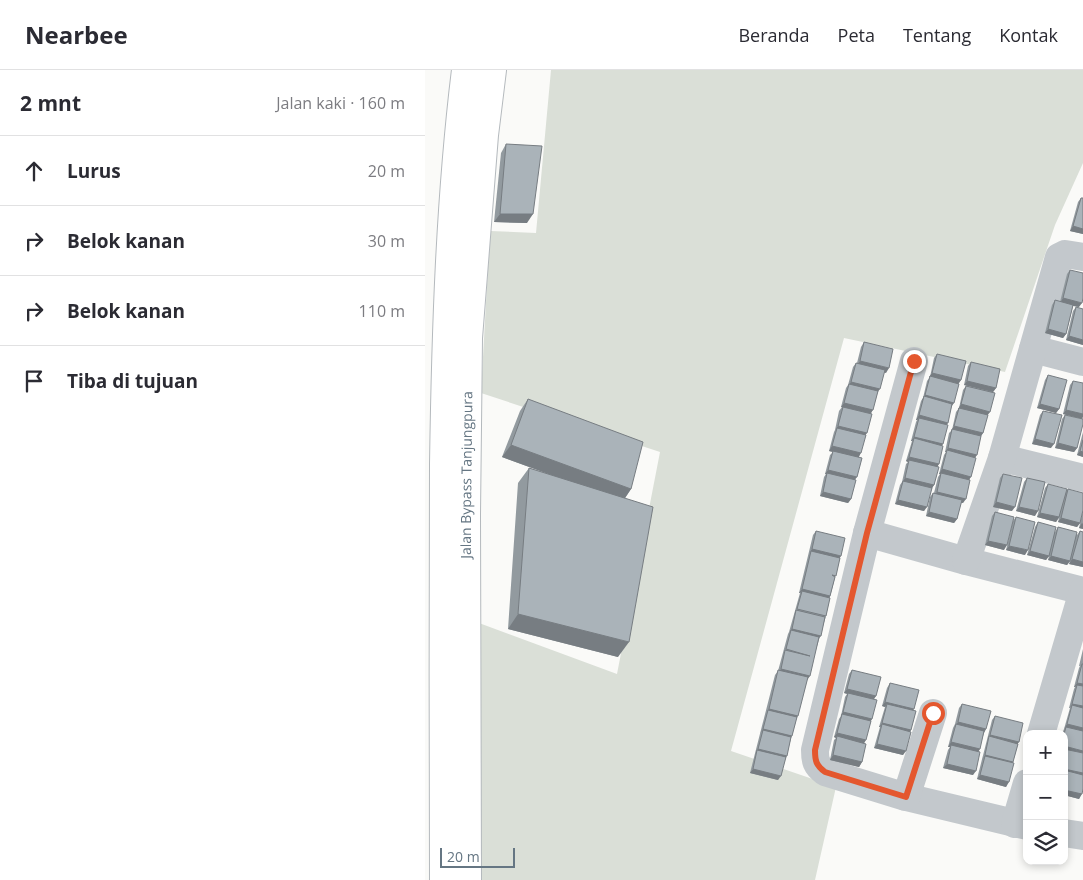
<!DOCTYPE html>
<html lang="id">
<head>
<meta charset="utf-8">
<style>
  :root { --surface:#fff; --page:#f7f7f7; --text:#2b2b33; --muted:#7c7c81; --line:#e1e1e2 }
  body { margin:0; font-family:"Open Sans",sans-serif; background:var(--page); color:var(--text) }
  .controls { position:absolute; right:15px; bottom:15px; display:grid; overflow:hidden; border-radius:10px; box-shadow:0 2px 8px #0003 }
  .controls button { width:45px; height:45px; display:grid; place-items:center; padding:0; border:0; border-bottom:1px solid var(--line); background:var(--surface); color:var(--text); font:25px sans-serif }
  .scale { position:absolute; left:15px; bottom:12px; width:75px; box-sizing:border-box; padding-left:5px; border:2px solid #657683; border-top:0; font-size:14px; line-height:18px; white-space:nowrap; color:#657683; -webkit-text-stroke:4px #fff; paint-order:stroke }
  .stop { position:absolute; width:15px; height:15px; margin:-11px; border:4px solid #e4572e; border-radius:50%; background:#fff }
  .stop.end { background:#e4572e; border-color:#fff; box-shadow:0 1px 5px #0008 }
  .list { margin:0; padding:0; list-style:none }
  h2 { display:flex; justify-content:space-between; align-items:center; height:65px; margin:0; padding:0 20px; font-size:21px }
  h2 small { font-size:16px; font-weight:400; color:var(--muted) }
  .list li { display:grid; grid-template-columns:32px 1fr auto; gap:15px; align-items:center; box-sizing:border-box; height:70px; padding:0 20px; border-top:1px solid var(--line) }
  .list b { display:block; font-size:19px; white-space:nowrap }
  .list em { font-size:16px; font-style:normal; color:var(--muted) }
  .icon { flex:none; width:28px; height:28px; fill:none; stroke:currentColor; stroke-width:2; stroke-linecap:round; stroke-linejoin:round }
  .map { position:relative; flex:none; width:658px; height:810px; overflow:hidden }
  header { display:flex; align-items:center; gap:30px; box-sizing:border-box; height:70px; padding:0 25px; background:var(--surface); border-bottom:1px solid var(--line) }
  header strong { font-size:24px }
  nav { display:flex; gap:28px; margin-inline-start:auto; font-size:18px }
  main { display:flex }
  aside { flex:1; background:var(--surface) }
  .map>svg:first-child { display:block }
  .green { fill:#dadfd7 }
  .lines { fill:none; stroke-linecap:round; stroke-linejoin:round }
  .highway-casing { stroke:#b4b9bd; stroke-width:30 }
  .minor { stroke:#c3c8cc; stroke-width:28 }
  .highway { stroke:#fff; stroke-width:28 }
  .wall { fill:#929a9f }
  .shaded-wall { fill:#777d82 }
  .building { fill:#aab3b9; stroke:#777d82 }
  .route { stroke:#e4572e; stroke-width:6 }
  .labels { text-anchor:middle; stroke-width:5; stroke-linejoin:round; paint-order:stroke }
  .street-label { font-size:14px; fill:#657683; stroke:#fff }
</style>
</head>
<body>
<header>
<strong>Nearbee</strong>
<nav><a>Beranda</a><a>Peta</a><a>Tentang</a><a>Kontak</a></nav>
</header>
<main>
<aside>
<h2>2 mnt<small>Jalan kaki · 160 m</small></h2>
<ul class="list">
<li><svg class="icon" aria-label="ahead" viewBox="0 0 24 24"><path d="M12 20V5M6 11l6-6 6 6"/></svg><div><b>Lurus</b></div><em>20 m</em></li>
<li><svg class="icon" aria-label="right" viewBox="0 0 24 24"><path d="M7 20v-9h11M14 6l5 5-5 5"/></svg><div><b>Belok kanan</b></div><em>30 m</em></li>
<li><svg class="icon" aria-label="right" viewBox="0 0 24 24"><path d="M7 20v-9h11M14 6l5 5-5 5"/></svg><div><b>Belok kanan</b></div><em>110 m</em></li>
<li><svg class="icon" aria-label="arrive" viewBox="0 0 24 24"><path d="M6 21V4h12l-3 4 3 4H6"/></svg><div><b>Tiba di tujuan</b></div></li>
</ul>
</aside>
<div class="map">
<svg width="658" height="810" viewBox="0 0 658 810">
  <rect width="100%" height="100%" fill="#fafaf8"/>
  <path class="green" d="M126,0H658V93L630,155L580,302L419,268L306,681L411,717L390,810H55L54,553L192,604L235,382L56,323L65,161L111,163Z"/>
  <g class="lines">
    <g class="highway-casing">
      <g id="highway">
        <path d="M19,810C19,671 18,533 19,394C21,263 25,131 41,0"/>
        <path id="s1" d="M42,810L41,445L43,268L59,65L67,0"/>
      </g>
    </g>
    <g class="minor">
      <path d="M608,279L658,292"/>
      <path d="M489,291L442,463L390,680C390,691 391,695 400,702L481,727L602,756"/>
      <path d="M577,388L658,408"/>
      <path d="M442,463L541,491L658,521"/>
      <path d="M541,491L577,388L634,187L640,184L658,187"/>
      <path d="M616,664L658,521"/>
      <path d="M481,727L508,643"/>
      <path d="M590,754L602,713"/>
      <path d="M639,763L658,766"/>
    </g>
    <use href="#highway" class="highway"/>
  </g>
  <g class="wall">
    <path d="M81,74L102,153L69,152L76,83Z"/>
    <path d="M656,128H658V164L645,161L653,132Z"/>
    <path d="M645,200L654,237L648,236L641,264L638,268L620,263L627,235L630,230L635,232L642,204Z"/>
    <path d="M651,237L658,275L641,270L648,241Z"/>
    <path d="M439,272L461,303L459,302L446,344L434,387L426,429L423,433L395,426L399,407L401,404H400L405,385L408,382L404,381L409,362L410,360L414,341L417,337H416L421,318L423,315L428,297L431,293H432L436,277Z"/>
    <path d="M512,284L536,310L534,313L521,355L509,415L507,418L499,441L470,434L475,415L477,412L481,394L483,392L481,391L487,371H486L491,352L492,350H491L496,331L498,328L502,311L505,307L509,288Z"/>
    <path d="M546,292L571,318L568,322L558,363L556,366L538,433H536L532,449L529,453L501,446L505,427L508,423H509L513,407L515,404H514L519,385L521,382H520L524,363L527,360L531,342L534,338L538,320L541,316L567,322L539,315L543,296Z"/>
    <path d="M623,305L634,339L631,343L612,338L620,310Z"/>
    <path d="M648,311L657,349L638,344L645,315Z"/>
    <path d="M103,329L206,419L200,428L193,587L83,559L93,413L104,398L126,405L77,387L95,341Z"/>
    <path d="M618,341L626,378L607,374L615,345Z"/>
    <path d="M640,345L652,378L649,382L630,378L637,349Z"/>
    <path d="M658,362V387L652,385Z"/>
    <path d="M578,404L587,441L568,437L575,408Z"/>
    <path d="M602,408L610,446L591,441L599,412Z"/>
    <path d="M623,414L641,422L643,419L655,453L652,457L633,452L634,448L631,452L612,447L620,418Z"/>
    <path d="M658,440V459L654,458Z"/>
    <path d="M570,442L579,480L560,475L567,446Z"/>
    <path d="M591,447L600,485L581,480L588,451Z"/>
    <path d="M613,452L630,462L633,457L652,465L655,461L658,462V497L644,494L645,491L642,495L623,490L624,486L621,490L602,485L610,457Z"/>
    <path d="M391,461L415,488L405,527L401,546L382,610L361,687L353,710L325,703L350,605L353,601L363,564L364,562L375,523H374L388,465Z"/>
    <path d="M658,579V719L654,729L639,725V664H637L639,659L645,638H644L649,619L650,617H649L654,598L655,596H654Z"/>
    <path d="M427,600L451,626L449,629L447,649L446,651L439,673L437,692L434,697L405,690L409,670L411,668L409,667L414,649L416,646L420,627L422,624L419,623L424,604Z"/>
    <path d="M465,613L488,640L486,660L485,662L478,685L449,678L455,657H454L460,637L457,636L462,618Z"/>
    <path d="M537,634L561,659L559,663L553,682L548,705L518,698L523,680L525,677H523L528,658L530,654L534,638Z"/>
    <path d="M570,646L593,673L588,692L581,717L552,709L567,650Z"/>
  </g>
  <g class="shaded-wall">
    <path d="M75,144H108L102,153L69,152Z"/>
    <path d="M648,156L658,159V164L645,161Z"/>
    <path d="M638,228L657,233L654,237L635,233Z"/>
    <path d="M623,259L641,264L638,268L620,263Z"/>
    <path d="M644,266L658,270V275L641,270Z"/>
    <path d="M435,291L464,298L461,303L432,295Z"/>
    <path d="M507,303L536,310L533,314L504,307Z"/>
    <path d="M542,311L571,318L568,322L539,315Z"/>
    <path d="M426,312L455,319L452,323L423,316Z"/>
    <path d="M500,325L529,333L526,337L497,330Z"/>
    <path d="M419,333L448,340L445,344L416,337Z"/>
    <path d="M536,334L565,342L562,346L533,339Z"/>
    <path d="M615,334L634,339L631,343L612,338Z"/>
    <path d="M641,340L658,344V347L657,349L638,344Z"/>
    <path d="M494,345L523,353L520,357L494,348L492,350H491Z"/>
    <path d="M413,356L442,363L439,367L412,358L410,360Z"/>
    <path d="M529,356L558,363L555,368L526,361Z"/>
    <path d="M489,367L518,374L515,378L489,368L487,371H486Z"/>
    <path d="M610,369L629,374L626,378L607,374Z"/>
    <path d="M633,373L652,378L649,382L630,378Z"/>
    <path d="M86,375L206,419L198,431L77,387Z"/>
    <path d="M407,376L436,383L433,388L404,381Z"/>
    <path d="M523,378L552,385L549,389L522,380L521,382H520Z"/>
    <path d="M655,381L658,382V387L652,385Z"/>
    <path d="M484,387L514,394L511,399L484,390L483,392L481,391Z"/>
    <path d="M517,399L546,407L543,411L514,404Z"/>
    <path d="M403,400L432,407L429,411L400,404Z"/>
    <path d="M480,408L509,415L506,420L477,413Z"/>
    <path d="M398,422L426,429L423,433L395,426Z"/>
    <path d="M512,422L541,429L538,433L508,426Z"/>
    <path d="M473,430L502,437L499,441L470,434Z"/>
    <path d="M571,432L590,437L587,441L568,437Z"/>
    <path d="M594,437L613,441L610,446L591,441Z"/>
    <path d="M504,442L532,449L529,453L501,446Z"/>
    <path d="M615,443L634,447L631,452L612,447Z"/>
    <path d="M636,448L655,453L652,457L633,452Z"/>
    <path d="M657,453L658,454V459L654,458Z"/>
    <path d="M563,471L582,475L579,480L560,475Z"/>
    <path d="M584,476L603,480L600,485L581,480Z"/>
    <path d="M387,479L416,486L413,491L386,481L384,484Z"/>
    <path d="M605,481L624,486L621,490L602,485Z"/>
    <path d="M626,486L645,491L642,495L623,490Z"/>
    <path d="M647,489L658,492V497L644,494Z"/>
    <path d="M377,519L405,526L402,531L377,521L375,523H374Z"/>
    <path d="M93,544L204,572L193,587L83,559Z"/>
    <path d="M367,559L396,566L392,570L365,561Z"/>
    <path d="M356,599L385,606L382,610L353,603Z"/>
    <path d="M652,613L658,614V619L652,615L650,617H649Z"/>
    <path d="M422,619L451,626L448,630L419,623Z"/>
    <path d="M460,632L489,639L486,643L462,634L460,637L457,636Z"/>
    <path d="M647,634L658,636V641L647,635L644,638Z"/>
    <path d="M344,639L373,646L370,650L343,640Z"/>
    <path d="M418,642L447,649L444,653L417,644L415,646Z"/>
    <path d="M533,652L561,659L558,664L530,657Z"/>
    <path d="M457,653L486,660L483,664L457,654L455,657H454Z"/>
    <path d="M642,654L658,658V663L641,657L639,659Z"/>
    <path d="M338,659L367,666L364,670L338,660L335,663Z"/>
    <path d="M412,663L441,670L438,675L412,666L411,668L409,667Z"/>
    <path d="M565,665L594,672L591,676L564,666L562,669Z"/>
    <path d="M526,672L555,679L552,684L526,675L525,677H523Z"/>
    <path d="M452,674L481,681L478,685L449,678Z"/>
    <path d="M639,676L658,681V686L639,681Z"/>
    <path d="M333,679L362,686L359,690L332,680L330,683Z"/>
    <path d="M408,685L437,692L434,697L405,690Z"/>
    <path d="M560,685L588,692L585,697L560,686L557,690Z"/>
    <path d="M522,694L551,701L548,705L518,698Z"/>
    <path d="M328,699L356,706L353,710L325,703Z"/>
    <path d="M639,699L658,703V708L639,704Z"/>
    <path d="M555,705L584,712L581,717L552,709Z"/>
    <path d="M639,720L657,724L654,729L639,725Z"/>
  </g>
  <g class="building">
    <path d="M81,74L117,76L108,144H75Z"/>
    <path d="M656,128H658V159L648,156Z"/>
    <path d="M645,200L658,203V228L657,233L638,228Z"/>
    <path d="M630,230L648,235L641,264L623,259Z"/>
    <path d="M651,237L658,239V270L644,266Z"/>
    <path d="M439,272L468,279L464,298L435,291Z"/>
    <path d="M512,284L541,291L536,310L507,303Z"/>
    <path d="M546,292L575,299L571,318L542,311Z"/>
    <path d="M431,293L460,300L455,319L426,312Z"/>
    <path d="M623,305L642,310L634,339L615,334Z"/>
    <path d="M505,306L534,314L529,333L500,325Z"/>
    <path d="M648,311L658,313V344L641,340Z"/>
    <path d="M424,314L453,321L448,340L419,333Z"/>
    <path d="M541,316L570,323L565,342L536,334Z"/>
    <path d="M499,326L527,334L523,353L494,345Z"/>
    <path d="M103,329L218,372L206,419L86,375Z"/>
    <path d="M418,337L447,344L442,363L413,356Z"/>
    <path d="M534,338L563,345L558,363L529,356Z"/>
    <path d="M618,341L637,345L629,374L610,369Z"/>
    <path d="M640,345L658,349V354L652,378L633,373Z"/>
    <path d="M494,348L523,355L518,374L489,367Z"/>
    <path d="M412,358L441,365L436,383L407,376Z"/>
    <path d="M527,359L556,366L552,385L523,378Z"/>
    <path d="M489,368L518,376L514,394L484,387Z"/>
    <path d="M658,370V382L655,381Z"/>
    <path d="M522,380L551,388L546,407L517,399Z"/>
    <path d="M408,381L437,388L432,407L403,400Z"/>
    <path d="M484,390L514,397L509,415L480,408Z"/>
    <path d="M104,398L228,437L204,572L93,544Z"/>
    <path d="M402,403L431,410L426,429L398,422Z"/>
    <path d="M516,403L545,410L541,429L512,422Z"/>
    <path d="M578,404L597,408L590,437L571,432Z"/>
    <path d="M602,408L620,412L613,441L594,437Z"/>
    <path d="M478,411L507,418L502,437L473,430Z"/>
    <path d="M623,414L642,419L634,447L615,443Z"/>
    <path d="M643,419L658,423V440L655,453L636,448Z"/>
    <path d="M508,423L537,430L532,449L504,442Z"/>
    <path d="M570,442L589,447L582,475L563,471Z"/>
    <path d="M591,447L610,452L603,480L584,476Z"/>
    <path d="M613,452L631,457L624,486L605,481Z"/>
    <path d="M633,457L652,462L645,491L626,486Z"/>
    <path d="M391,461L420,468L416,486L387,479Z"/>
    <path d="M655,461L658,462V492L647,489Z"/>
    <path d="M386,481L415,488L411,506L407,505L410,507L405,526L377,519Z"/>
    <path d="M377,521L405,528L401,546L372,539Z"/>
    <path d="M371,540L400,547L396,566L367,559Z"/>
    <path d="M366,560L394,567L385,606L356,599L360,580L385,586L361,579Z"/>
    <path d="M657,594H658V614L652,613Z"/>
    <path d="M353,600L383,607L373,646L344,639Z"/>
    <path d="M427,600L456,607L451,626L422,619Z"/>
    <path d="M465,613L494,620L489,639L460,632Z"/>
    <path d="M652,615L658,616V636L647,634Z"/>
    <path d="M423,623L452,630L447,649L418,642Z"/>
    <path d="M462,634L491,641L486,660L457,653Z"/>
    <path d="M537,634L566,641L561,659L533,652Z"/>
    <path d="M647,635L658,638V658L642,654Z"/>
    <path d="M343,640L372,647L367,666L338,659Z"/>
    <path d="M417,644L446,651L441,670L412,663Z"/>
    <path d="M570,646L598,653L594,672L565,665Z"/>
    <path d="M457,654L486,662L481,681L452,674Z"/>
    <path d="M531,654L559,661L555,679L526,672Z"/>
    <path d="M641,657L658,661V681L639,676V664Z"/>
    <path d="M338,660L366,667L362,686L333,679Z"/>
    <path d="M412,666L441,674L437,692L408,685Z"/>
    <path d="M564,666L593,674L588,692L560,685Z"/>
    <path d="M526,675L555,682L551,701L522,694Z"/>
    <path d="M639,679L658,683V703L639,699Z"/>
    <path d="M332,680L361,687L356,706L328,699Z"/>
    <path d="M560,686L589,693L584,712L555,705Z"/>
    <path d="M639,700L658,705V719L657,724L639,720Z"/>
  </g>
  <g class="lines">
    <path class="route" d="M489,291L442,463L390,680C390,691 391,695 400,702L481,727L508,643"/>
  </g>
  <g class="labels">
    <g class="street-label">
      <text dy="5" stroke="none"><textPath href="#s1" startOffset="405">Jalan Bypass Tanjungpura</textPath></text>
    </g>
  </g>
</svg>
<div class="controls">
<button>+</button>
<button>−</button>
<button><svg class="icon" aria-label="layers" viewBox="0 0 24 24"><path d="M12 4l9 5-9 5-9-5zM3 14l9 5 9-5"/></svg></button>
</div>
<div class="scale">20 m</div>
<div class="stop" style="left:508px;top:643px"></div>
<div class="stop end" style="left:489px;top:291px"></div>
</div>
</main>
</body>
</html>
